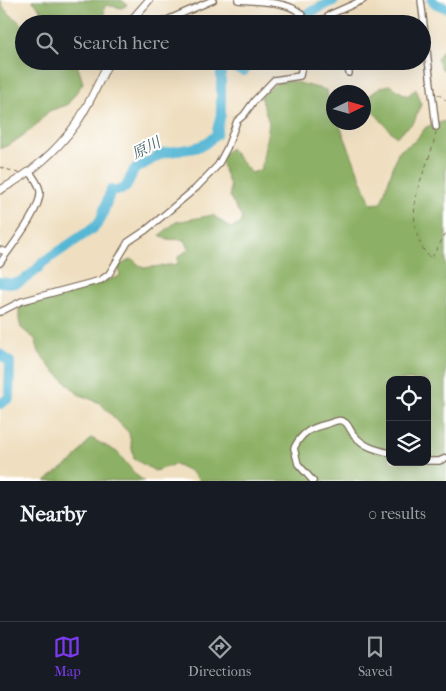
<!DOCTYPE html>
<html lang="en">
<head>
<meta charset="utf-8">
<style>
  :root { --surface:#171b24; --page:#242831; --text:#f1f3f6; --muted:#9ea1a6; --line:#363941; --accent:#7c3aed }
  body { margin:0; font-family:"IM FELL French Canon","Noto Serif JP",serif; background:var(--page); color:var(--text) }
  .controls { position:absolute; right:15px; bottom:15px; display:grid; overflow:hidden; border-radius:10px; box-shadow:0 5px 20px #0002 }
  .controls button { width:45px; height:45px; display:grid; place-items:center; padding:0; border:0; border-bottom:1px solid var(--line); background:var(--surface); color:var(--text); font:25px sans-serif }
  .compass { position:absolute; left:326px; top:85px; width:45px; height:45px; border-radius:50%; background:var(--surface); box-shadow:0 5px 20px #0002; rotate:85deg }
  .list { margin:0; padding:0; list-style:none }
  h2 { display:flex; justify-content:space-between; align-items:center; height:65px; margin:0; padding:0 20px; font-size:21px }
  h2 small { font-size:16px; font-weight:400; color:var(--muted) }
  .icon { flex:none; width:28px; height:28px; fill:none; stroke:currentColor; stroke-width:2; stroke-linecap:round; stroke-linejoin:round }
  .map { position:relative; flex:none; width:446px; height:481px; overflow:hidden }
  .search { position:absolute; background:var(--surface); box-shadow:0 5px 20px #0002; left:15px; right:15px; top:15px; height:55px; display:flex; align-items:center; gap:12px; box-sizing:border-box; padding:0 18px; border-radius:28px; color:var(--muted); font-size:19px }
  .sheet { height:140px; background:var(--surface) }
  nav { display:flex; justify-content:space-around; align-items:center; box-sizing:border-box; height:70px; border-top:1px solid var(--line); background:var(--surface); font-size:14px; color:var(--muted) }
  nav a { display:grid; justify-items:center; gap:2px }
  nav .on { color:var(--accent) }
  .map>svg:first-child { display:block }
  .forest { fill:#8cb065; stroke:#646d42; fill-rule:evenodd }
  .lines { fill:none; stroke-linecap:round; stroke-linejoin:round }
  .river { stroke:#56b7d5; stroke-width:10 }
  .minor-casing { stroke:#7a6957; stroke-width:8 }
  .tertiary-casing { stroke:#7a6957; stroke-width:9 }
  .path { stroke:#7a6957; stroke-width:1; stroke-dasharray:4 4; stroke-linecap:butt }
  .minor { stroke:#fff; stroke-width:5.5 }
  .tertiary { stroke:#fff; stroke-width:7 }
  .labels { text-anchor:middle; stroke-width:4; stroke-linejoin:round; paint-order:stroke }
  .water-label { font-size:15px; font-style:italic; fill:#466267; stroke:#fff }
</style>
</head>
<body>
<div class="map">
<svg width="446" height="481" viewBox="0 0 446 481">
  <rect width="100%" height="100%" fill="#fff"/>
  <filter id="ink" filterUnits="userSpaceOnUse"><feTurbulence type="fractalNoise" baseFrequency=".02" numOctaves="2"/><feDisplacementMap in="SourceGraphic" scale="10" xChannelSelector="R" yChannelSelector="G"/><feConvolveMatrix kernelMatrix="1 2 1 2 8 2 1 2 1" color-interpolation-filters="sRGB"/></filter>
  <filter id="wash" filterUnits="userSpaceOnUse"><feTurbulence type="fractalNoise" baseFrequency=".0096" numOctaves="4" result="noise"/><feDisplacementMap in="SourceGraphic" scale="20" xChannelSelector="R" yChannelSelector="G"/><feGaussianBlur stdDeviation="1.12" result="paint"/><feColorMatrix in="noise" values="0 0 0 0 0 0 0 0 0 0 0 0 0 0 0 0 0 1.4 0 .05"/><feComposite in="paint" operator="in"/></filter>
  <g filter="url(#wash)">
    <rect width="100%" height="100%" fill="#efdfc0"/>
    <g class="forest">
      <path d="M0,0L5,10L24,26V61H76L83,83L67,105L49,111L32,129L11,144L0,149Z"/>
      <path d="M32,0H122L127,5L122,8L105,5L103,24H79L57,12H43Z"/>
      <path d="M446,46V72L442,69L437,59Z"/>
      <path d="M291,81L326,90L333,108L334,122L339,123L371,204L381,203L398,152L415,141L426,127L445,121L446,122V481H200L190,471L175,464L155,471L134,459L129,433L100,403L78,394L50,367L39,352L35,339L21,328L19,320V309L25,302L65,295L120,276L118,266L132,259L143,268L178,264V257L189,249L185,240L166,239L160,235L176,222L213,215L230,228L239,225L242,218L230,197V186L220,159L230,148L251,173L261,170L269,123L261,97L276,83ZM390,380H427V462H390Z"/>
      <path d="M390,85L407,96L416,89L421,104L414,122L396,137L369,107L370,95L381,87Z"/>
      <path d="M91,438L117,452L136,475L144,481H45L73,461Z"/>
    </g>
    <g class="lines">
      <g class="river">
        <path d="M432,0L434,3L446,8"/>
        <path d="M276,24L297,19L335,0"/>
        <path d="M0,282C5,282 11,284 16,283C25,280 37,271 42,263L95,227L101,219L111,190H121L126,187L134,170L163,153L195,148L205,144L216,135L221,114V66L224,62C232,64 236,70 244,71L252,61"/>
        <path d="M0,354L10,362L9,398L0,404"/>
      </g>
    </g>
  </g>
  <g filter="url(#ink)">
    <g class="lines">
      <g class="minor-casing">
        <g id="minor">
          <path d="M238,0C258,2 301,0 306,23"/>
          <path d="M421,0L436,127"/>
          <path d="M327,18L329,15L363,0"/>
          <path d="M158,24L213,0"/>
          <path d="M306,24L327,18L337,24"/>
          <path d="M346,61L349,73"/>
          <path d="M0,250L7,252"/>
          <path d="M0,263C10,248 41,210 40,192C40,185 34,178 30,172"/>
          <path d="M0,312L22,301L101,280L109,274L128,242L146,230L196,188L218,165L227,148L237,121L244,115L254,101L274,80L300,76L303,61"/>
          <path d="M427,461H439L446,458"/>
          <path d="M313,481L298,464L294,448C302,432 311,428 327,424C334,422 340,418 346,423C350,427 351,433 355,436C364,447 377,450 390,453"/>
        </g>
      </g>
      <g class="tertiary-casing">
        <g id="tertiary">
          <path d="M128,24L149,0"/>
          <path d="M0,190C30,174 56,152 76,124C89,105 99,82 109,61"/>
        </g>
      </g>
      <g class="path">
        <path d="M438,94L446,100"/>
        <path d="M436,132C430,166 411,187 415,224C417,239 421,248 431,259L446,233"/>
        <path d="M0,167L18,173"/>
      </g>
      <use href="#minor" class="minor"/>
      <use href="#tertiary" class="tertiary"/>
    </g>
  </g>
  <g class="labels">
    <g class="water-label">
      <text transform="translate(146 148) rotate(-27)" y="5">原川</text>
    </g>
  </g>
</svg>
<div class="controls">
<button><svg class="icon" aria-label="locate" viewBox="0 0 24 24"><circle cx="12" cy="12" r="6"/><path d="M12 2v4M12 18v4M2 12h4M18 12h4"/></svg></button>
<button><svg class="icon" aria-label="layers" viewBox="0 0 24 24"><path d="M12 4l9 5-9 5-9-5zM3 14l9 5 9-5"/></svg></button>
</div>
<svg class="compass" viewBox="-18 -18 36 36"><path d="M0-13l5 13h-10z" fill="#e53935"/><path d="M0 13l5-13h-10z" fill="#9ea1a6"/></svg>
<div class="search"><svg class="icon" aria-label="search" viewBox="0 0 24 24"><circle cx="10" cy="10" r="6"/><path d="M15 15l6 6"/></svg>Search here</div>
</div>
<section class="sheet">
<h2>Nearby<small>0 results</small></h2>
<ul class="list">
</ul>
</section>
<nav>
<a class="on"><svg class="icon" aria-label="map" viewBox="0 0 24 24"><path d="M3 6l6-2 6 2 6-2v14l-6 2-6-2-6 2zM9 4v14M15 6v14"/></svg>Map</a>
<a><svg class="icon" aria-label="directions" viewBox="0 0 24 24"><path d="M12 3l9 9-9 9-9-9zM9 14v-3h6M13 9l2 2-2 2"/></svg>Directions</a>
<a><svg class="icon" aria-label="saved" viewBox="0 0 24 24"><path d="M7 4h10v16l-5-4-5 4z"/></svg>Saved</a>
</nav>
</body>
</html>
